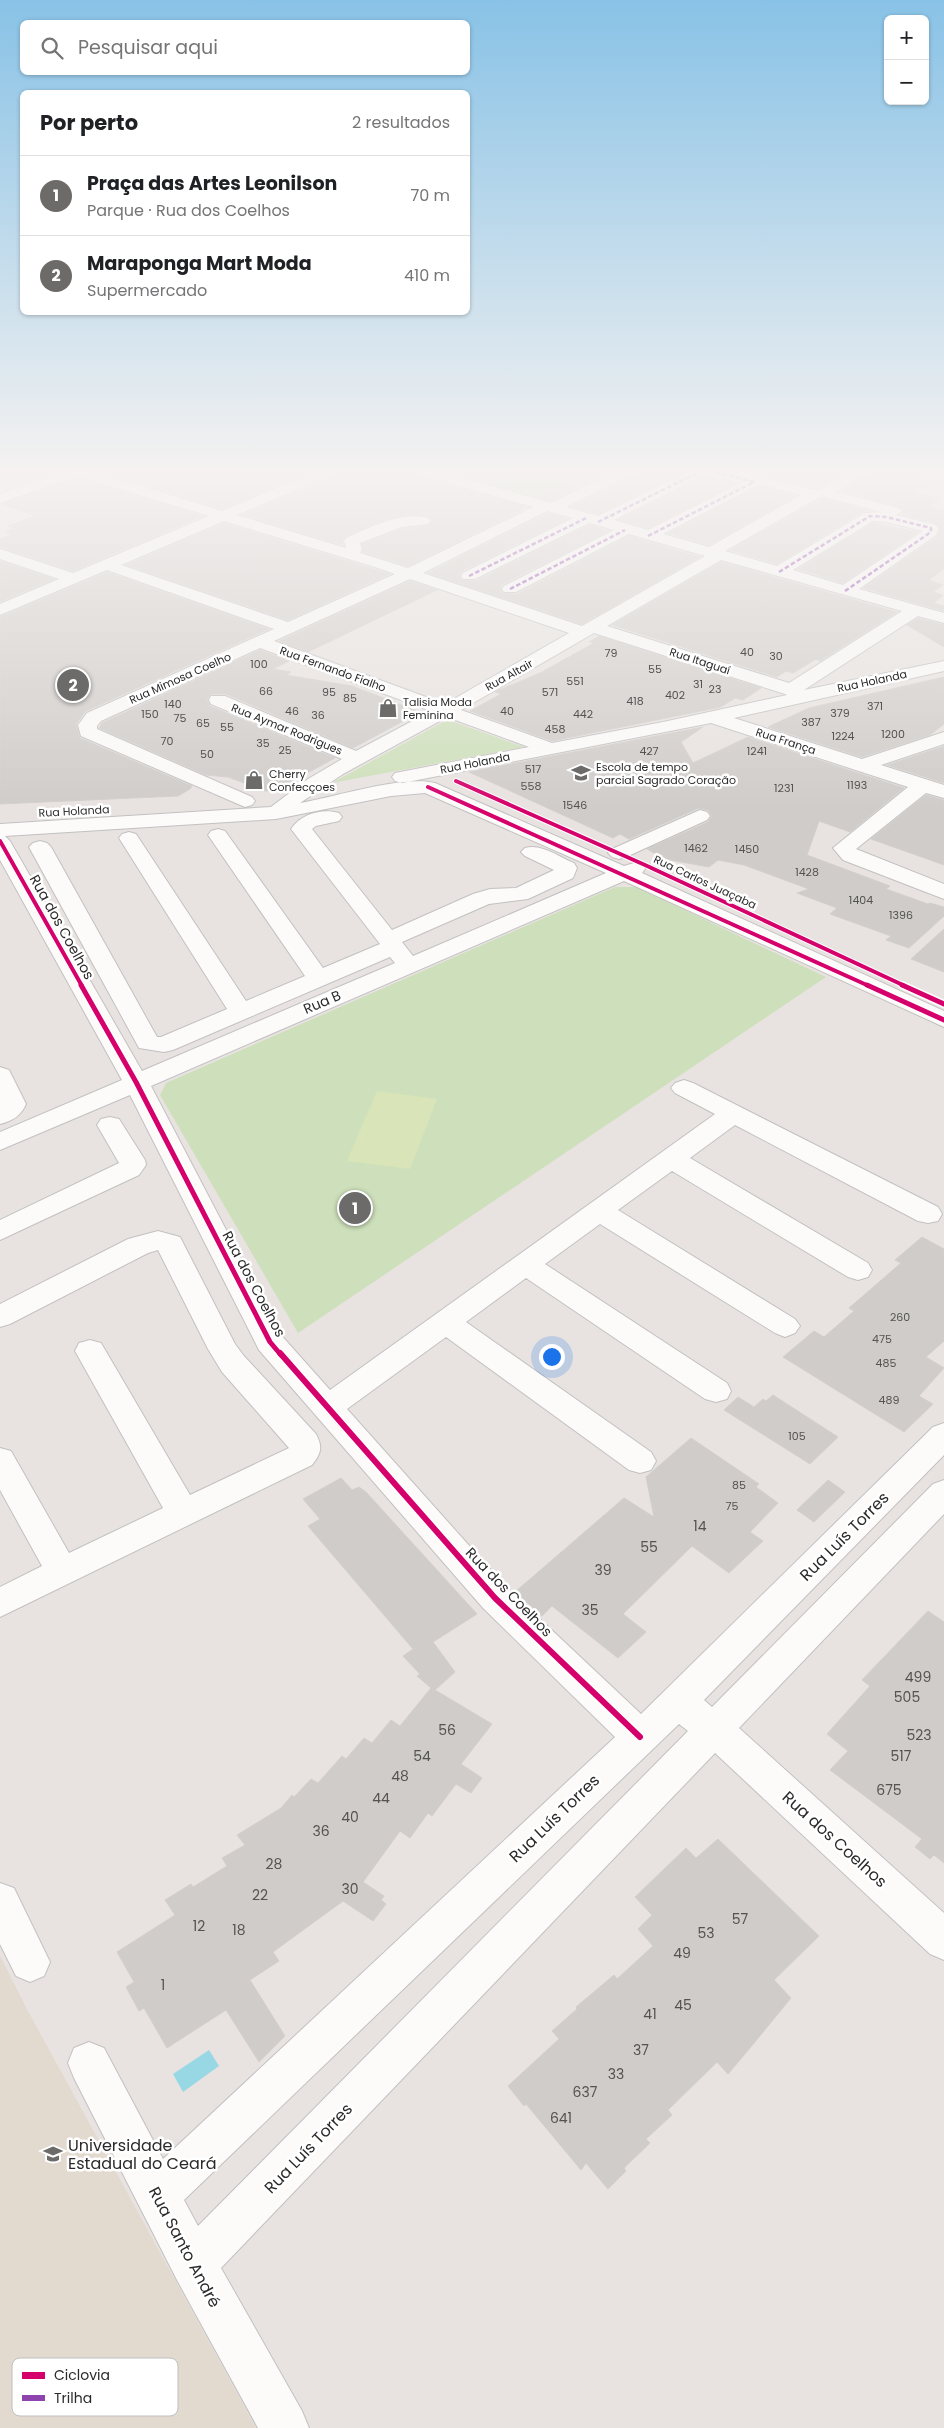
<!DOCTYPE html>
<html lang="pt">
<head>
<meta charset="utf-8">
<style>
  :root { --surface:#fff; --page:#f2f2f2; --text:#202124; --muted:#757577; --line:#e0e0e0; --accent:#6c6b6a }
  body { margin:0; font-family:Poppins,sans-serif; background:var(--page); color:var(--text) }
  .controls { position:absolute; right:15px; top:15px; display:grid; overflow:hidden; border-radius:8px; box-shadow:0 1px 4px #0004 }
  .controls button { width:45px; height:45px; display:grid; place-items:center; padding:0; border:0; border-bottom:1px solid var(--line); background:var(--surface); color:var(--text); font:25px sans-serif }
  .you { position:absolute; left:551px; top:1356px; width:18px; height:18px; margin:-12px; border:4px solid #fff; border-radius:50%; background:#1a73e8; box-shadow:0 0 0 8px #1a73e833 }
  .badge { display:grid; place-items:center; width:32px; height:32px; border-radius:50%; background:var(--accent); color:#fff; font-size:16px; font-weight:700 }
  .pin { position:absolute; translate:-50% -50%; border:2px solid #fff; box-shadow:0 1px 5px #0006 }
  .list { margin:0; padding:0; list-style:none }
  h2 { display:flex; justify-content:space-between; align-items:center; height:65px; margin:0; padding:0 20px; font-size:21px }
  h2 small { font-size:16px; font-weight:400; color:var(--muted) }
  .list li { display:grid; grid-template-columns:32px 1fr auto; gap:15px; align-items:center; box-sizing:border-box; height:80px; padding:0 20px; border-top:1px solid var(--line) }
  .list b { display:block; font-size:19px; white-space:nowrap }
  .list p { margin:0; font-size:16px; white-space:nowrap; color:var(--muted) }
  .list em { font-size:16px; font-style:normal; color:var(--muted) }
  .icon { flex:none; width:28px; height:28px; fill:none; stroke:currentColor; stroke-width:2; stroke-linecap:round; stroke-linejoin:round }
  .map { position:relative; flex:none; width:944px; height:2428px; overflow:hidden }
  .search { position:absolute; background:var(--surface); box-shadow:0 1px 4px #0004; left:20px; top:20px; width:450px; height:55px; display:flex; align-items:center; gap:12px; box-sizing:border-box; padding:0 18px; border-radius:8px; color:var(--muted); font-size:19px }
  .panel { position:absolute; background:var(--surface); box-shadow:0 1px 4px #0004; left:20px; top:90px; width:450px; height:225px; border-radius:8px }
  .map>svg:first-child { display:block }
  .education { fill:#e2d9cf }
  .green { fill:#cee0bb }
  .pitch { fill:#d9e4b8 }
  .water { fill:#98d8e4 }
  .building { fill:#cfccc9; stroke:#d3cfcc }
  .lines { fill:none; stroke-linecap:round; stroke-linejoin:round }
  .minor-casing { stroke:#c2c0c1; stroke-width:2 }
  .minor { fill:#fcfbfa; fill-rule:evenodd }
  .quiet { stroke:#8e44ad; stroke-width:2.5; stroke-dasharray:4.5 2.5; stroke-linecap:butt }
  .cycleway-far2-casing { stroke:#fff; stroke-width:6 }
  .cycleway-far1-casing { stroke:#fff; stroke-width:8 }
  .cycleway-casing { stroke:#fff; stroke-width:9 }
  .cycleway-far2 { stroke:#d6006c; stroke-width:4 }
  .cycleway-far1 { stroke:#d6006c; stroke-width:5 }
  .cycleway { stroke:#d6006c; stroke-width:6 }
  .labels { text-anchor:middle; stroke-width:5; stroke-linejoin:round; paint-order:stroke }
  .number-label { font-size:11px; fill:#545352 }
  .far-street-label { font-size:11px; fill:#2a2a2a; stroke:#fff }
  .far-poi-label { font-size:11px; fill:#2a2a2a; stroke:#fff; text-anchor:start }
  .street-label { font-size:14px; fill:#2a2a2a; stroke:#fff }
  .near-number-label { font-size:14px; fill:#545352 }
  .near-street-label { font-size:16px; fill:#2a2a2a; stroke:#fff }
  .near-poi-label { font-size:16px; fill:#2a2a2a; stroke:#fff; text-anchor:start }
  .key { fill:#fff; stroke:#bfbfbf; stroke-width:1 }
  .key-label { font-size:14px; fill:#2a2a2a }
</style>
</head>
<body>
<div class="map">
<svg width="944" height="2428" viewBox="0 0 944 2428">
  <rect width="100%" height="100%" fill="#e8e3e0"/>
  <path class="education" d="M0,1956L29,2013L256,2428H0Z"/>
  <g class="green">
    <path d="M445,471H596L538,499Z"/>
    <path d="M451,721L524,747L332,783L443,722Z"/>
    <path d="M615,887H636L826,977L298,1333L160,1095L166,1083Z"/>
  </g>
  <path class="pitch" d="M377,1091L437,1099L410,1169L347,1161Z"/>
  <path class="water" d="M209,2050L219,2066L183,2092L173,2074Z"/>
  <g class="building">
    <path d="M0,471H57L7,489L4,488L14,485L0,480Z"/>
    <path d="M98,471H312L222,509Z"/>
    <path d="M338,471H413L416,476L528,507L408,566L363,552L362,544L402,529L428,526L433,521L428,516L407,515L386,519L345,536L342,540L343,545L243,515L335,476Z"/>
    <path d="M596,471H612L551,501L539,498Z"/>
    <path d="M637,471H686L598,514L571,507L634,476Z"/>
    <path d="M750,471H848L814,488Z"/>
    <path d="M871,471H930L912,480L928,485L913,492L934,497L932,498L940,501L928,506L944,511V569L929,580L943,585L933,592L943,595L934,603L944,606V611L863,588L937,537L941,528L936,523L901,514L904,511L899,506L842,491Z"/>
    <path d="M706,476L736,484L648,528L619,520Z"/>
    <path d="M77,478L203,516L73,571L0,547V539L12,535L5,532L14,528L7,526L36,516L1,504Z"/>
    <path d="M760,486L796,496L709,545L668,533Z"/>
    <path d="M824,499L869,511H864L777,564L730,550L819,500Z"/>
    <path d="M547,513L568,519L462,571L459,575L461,580L476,581L589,525L609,531L503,584L500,588L502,593L517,594L629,536L700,557L582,624L428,573Z"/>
    <path d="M224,523L377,570L390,574L288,620L126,565Z"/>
    <path d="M873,523L918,532L843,583L798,569Z"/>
    <path d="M0,561L54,579L0,602Z"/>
    <path d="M721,562L897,612L820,661L816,659L793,673L786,671L777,677L612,625Z"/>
    <path d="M107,572L269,629L86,711L76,724L80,738L192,786L190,789L178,796L0,804V617Z"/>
    <path d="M410,581L437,590L308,652L279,641Z"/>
    <path d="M918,618L944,625V647L907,625Z"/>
    <path d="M599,636L761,688L743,700L735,698L721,707L552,741L470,711L501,694L495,692L499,690L540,673L594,643L589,642Z"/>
    <path d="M260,650L289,661L273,669L291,672L286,675L352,686L420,712L353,748L226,694H211L207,699L210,706L335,758L274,791H265L228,777L206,775L99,728L102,723Z"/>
    <path d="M944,677V724L930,735L862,757L768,727L809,708Z"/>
    <path d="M703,727L681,742L693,763L748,737L904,788L850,832L819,821L807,855L890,886L886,889L928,904L930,903L944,907V916L909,948L886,940L891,936L830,914L837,908L797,893L809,889L744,865L718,860L709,867L665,859L647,849L708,822L712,816L708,810L699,808L629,839L620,834L613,838L469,772Z"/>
    <path d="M944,746V783L887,765Z"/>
    <path d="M926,795L944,800V865L871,839Z"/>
    <path d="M944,929V972L911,959Z"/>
    <path d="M922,1237L944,1249V1341L926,1357L944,1368L919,1396L933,1404L904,1432L783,1357L814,1331L824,1337L854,1311L849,1308L901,1263L895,1260Z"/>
    <path d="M773,1395L838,1437L810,1464L724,1410L738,1397L754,1407L763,1399L766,1401Z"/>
    <path d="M691,1438L759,1484L756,1487L778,1503L750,1532L763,1541L729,1573L692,1546L623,1614L646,1632L618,1658L552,1606L542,1616L515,1592L624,1498L654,1517L646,1477Z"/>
    <path d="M341,1478L352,1490L359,1487L366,1492L477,1614L433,1642L455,1672L435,1690L492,1724L461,1764L482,1778L471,1793L456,1784L432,1816L428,1813L410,1838L400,1831L363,1882L384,1896L381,1900L386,1904L373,1921L343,1901L273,1952L279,1961L250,1980L285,2036L259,2062L226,2010L167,2048L144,2008L139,2011L126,1987L134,1982L117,1952L175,1915L165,1900L191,1884L193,1887L227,1866L222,1858L245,1845L237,1835L281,1808L292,1795L294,1797L311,1779L318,1783L342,1756L346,1759L364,1738L372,1743L391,1720L400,1726L431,1688L417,1676L420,1674L403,1656L413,1649L308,1526L320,1519L303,1499Z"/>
    <path d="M828,1480L845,1492L814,1522L797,1510Z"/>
    <path d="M928,1611L944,1622V1863L934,1855L930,1859L915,1847L922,1839L830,1770L848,1751L827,1734L870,1686L862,1680Z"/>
    <path d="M718,1839L819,1936L774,1980L791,1998L750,2048L728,2074L717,2062L668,2110L672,2115L646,2139L650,2143L624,2168L626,2171L608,2189L586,2163L581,2170L526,2104L524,2106L508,2086L559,2039L552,2031L577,2009L576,2007L614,1975L617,1979L653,1946L638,1929L652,1915L635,1897L686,1848L696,1858Z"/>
  </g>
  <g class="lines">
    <g class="minor-casing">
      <g id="minor">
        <path d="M63,471H92L222,511L317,471H336L334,474L237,515L346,548L344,541L346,538C371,527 401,511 428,518L431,521L428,524L402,527L360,543L362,550L360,553L408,568L533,507L417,474L415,471H438L551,503L616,471H635L633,474L566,507L598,516L690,471H743L814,490L820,489L852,471H869L837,492L899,508L902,511L896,515L936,525L939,528L936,535L859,589L944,613V623L918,616L804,690L944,661V671L734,718L862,759L944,732V744L881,765L944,785V798L926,793L856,849L944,884V899L843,860L833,848L908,787L711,723L402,783L395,781L392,777L395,773L529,747L447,717L343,774L300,803C336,797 402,775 435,783L624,866L634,863L642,864L645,869L642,873L944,1011V1027L624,881L151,1086L281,1335L330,1390L715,1114L675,1093L671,1088L675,1083L684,1080L693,1083L938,1207L942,1214L938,1221L928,1223L918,1221L735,1125L690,1158L868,1263L872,1270L868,1277L858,1280L848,1277L672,1171L618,1210L795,1319L800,1326L795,1333L785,1337L775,1333L600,1224L545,1264L727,1383L731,1391L727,1399L716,1402L705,1399L526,1278L466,1322L651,1452L656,1461L651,1470L640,1473L629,1470L446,1337L347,1409L507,1588L641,1714L933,1427L944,1423V1455L704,1700L712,1707L933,1484L944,1480V1514L739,1728L944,1913V1960L930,1954L715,1753L221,2268L302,2411L309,2428H258L177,2280L74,2078L68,2063L74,2048L89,2042L104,2048L163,2159L615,1737L483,1608L259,1350L130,1095L0,1150V1132L122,1080L0,860V824L271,807L308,779L342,759L211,704L209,700L211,696H225L356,751L431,711L260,648L101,721L97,726V729L252,797L255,801L252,805L245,807L81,736L78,725L87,713L274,629L107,570L0,615V604L59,579L0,559V549L73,573L209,516L77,476L0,503V494ZM706,474L741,483L648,530L614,520ZM760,484L801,495L709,547L663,534ZM824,497L881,512L865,513L777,566L725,551L818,498ZM547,511L573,518L463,573L461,576L463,579H475L589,523L614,530L504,586L502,589L504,592H516L629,534L705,556L582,626L423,573ZM224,521L378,568L395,574L288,622L121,565ZM873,521L886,522L923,531L843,585L793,570ZM721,560L902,611L789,683L607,626ZM410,579L569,633L445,704L274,641ZM594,633L785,694L787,695L663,722L552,743L461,710ZM425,793L606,873L413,956L402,942L489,904L528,899L573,878L577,868L574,863C559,857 541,843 525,848L521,852L525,856L554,870L516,888L490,889L473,894L392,930L312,829L316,826L339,821L342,817L339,813C322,808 301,814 291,829L380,944L323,968L225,831L218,829L211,831L208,835L305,976L246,1001L136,834L129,832L122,834L119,838L227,1009L161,1037H157L51,847L47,843L40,841L33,843L29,847L139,1048L164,1052L173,1050L390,957L395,963L142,1071L10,841L5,836L276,819L391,796ZM679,1724L688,1731L198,2226L184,2200Z"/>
        <path d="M700,810L707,812L710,816L707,820L626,857L619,859L612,857L608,853L612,849Z"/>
        <path d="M0,1067L9,1070L26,1104C21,1116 12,1121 0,1124Z"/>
        <path d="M110,1117L119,1119L145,1160L146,1165L139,1175L0,1240V1220L119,1163L97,1125L101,1119Z"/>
        <path d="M158,1231L180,1237L235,1344L244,1356L316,1434C323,1447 321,1454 312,1465L0,1617V1587L42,1566L0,1490V1448L11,1451L69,1553L163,1508L75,1351L79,1343L90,1340L101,1343L190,1495L289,1448L222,1372L208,1349L158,1250L148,1253L10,1324L0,1327V1304L128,1239Z"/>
        <path d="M0,1883L14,1888L50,1962L44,1976L30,1982L16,1976L0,1944Z"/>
      </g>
    </g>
    <use href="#minor" class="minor"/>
    <g class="quiet">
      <path d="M598,522L701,471"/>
      <path d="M648,536L754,482L710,471"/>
      <path d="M779,572L870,516L886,517L931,528V532L845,591"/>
      <path d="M469,576L586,518"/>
      <path d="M510,589L625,530"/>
    </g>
    <g class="cycleway-far2-casing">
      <g id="cycleway-far2">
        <path d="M456,781L645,865L905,986"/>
        <path d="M428,787L869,986"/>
        <path d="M0,841L82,986"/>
      </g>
    </g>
    <g class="cycleway-far1-casing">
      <g id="cycleway-far1">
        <path d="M81,985L136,1082L270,1342L281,1355"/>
        <path d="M867,985L944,1020"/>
        <path d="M902,985L944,1004"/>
      </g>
    </g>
    <g class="cycleway-casing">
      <path id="cycleway" d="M280,1353L495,1598L640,1737"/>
    </g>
    <use href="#cycleway-far2" class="cycleway-far2"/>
    <use href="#cycleway-far1" class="cycleway-far1"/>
    <use href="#cycleway" class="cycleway"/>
  </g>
  <linearGradient id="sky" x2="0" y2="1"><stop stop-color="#88c2e6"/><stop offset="0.58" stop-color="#f5f2f1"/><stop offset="1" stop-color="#f5f2f1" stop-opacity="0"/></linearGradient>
  <rect width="944" height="811" fill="url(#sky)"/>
  <defs>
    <g id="shop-bare" transform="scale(1.5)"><path d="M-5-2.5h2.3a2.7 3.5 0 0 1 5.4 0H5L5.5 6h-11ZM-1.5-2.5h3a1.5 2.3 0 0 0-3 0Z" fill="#6c6b6a" stroke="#fff" stroke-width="2.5" paint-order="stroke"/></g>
    <g id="school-bare" transform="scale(1.5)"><path d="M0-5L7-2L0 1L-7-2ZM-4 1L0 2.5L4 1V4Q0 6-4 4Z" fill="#6c6b6a" stroke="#fff" stroke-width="2.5" paint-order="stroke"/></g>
    <g id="university-bare" transform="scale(1.5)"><path d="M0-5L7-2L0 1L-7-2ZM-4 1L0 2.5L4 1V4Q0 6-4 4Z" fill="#6c6b6a" stroke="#fff" stroke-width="2.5" paint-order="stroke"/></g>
  </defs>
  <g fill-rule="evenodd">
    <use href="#shop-bare" x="388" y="708"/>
    <use href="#school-bare" x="581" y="773"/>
    <use href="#shop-bare" x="254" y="780"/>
    <use href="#university-bare" x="53" y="2154"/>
  </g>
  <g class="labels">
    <g class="number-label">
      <text x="747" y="656">40</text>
      <text x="611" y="657">79</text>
      <text x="776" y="660">30</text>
      <text x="259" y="668">100</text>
      <text x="655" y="673">55</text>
      <text x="575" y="685">551</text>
      <text x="698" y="688">31</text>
      <text x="715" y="693">23</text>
      <text x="266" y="695">66</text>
      <text x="329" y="696">95</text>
      <text x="550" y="696">571</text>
      <text x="675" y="699">402</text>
      <text x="350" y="702">85</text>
      <text x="635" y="705">418</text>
      <text x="173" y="708">140</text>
      <text x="875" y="710">371</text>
      <text x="292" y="715">46</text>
      <text x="507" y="715">40</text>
      <text x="840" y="717">379</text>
      <text x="150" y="718">150</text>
      <text x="583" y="718">442</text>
      <text x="318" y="719">36</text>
      <text x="180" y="722">75</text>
      <text x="811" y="726">387</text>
      <text x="203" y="727">65</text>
      <text x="227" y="731">55</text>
      <text x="555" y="733">458</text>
      <text x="893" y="738">1200</text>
      <text x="843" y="740">1224</text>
      <text x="167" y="745">70</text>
      <text x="263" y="747">35</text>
      <text x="285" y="754">25</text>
      <text x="649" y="755">427</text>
      <text x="757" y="755">1241</text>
      <text x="207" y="758">50</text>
      <text x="533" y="773">517</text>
      <text x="857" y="789">1193</text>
      <text x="531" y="790">558</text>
      <text x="784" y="792">1231</text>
      <text x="575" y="809">1546</text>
      <text x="696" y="852">1462</text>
      <text x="747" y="853">1450</text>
      <text x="807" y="876">1428</text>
      <text x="861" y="904">1404</text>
      <text x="901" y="919">1396</text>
      <text x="900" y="1321">260</text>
      <text x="882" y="1343">475</text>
      <text x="886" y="1367">485</text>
      <text x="889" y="1404">489</text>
      <text x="797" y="1440">105</text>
      <text x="739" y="1489">85</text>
      <text x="732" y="1510">75</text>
    </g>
    <g class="far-street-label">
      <text transform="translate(700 661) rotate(18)" y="4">Rua Itaguaí</text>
      <text transform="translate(333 669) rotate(20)" y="4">Rua Fernando Fialho</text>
      <text transform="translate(509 675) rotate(-29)" y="4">Rua Altair</text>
      <text transform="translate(180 678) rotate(-24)" y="4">Rua Mimosa Coelho</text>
      <text transform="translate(872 681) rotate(-12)" y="4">Rua Holanda</text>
      <text transform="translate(287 729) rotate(22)" y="4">Rua Aymar Rodrigues</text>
      <text transform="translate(786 741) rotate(18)" y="4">Rua França</text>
      <text transform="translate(475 763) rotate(-11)" y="4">Rua Holanda</text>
      <text transform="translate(74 811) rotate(-3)" y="4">Rua Holanda</text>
      <text transform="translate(705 882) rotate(25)" y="4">Rua Carlos Juaçaba</text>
    </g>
    <g class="far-poi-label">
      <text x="403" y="706">Talisia Moda<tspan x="403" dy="13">Feminina</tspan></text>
      <text x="596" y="771">Escola de tempo<tspan x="596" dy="13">parcial Sagrado Coração</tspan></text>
      <text x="269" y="778">Cherry<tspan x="269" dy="13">Confecçoes</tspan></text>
    </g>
    <g class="street-label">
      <text transform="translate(62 927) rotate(61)" y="5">Rua dos Coelhos</text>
      <text transform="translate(322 1002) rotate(-23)" y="5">Rua B</text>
      <text transform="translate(254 1284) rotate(62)" y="5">Rua dos Coelhos</text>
      <text transform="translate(509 1592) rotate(46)" y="5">Rua dos Coelhos</text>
    </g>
    <g class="near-number-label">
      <text x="700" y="1531">14</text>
      <text x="649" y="1552">55</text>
      <text x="603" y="1575">39</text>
      <text x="590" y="1615">35</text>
      <text x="918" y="1682">499</text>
      <text x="907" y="1702">505</text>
      <text x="447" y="1735">56</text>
      <text x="919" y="1740">523</text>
      <text x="422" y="1761">54</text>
      <text x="901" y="1761">517</text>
      <text x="400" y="1781">48</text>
      <text x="889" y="1795">675</text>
      <text x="381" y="1803">44</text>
      <text x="350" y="1822">40</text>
      <text x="321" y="1836">36</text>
      <text x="274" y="1869">28</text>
      <text x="350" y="1894">30</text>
      <text x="260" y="1900">22</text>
      <text x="740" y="1924">57</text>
      <text x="199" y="1931">12</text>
      <text x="239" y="1935">18</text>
      <text x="706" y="1938">53</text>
      <text x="682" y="1958">49</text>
      <text x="163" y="1990">1</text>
      <text x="683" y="2010">45</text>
      <text x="650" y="2019">41</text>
      <text x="641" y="2055">37</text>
      <text x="616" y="2079">33</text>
      <text x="585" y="2097">637</text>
      <text x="561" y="2123">641</text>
    </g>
    <g class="near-street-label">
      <text transform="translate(844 1536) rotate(-45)" y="6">Rua Luís Torres</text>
      <text transform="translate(554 1818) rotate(-44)" y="6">Rua Luís Torres</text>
      <text transform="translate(835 1839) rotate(42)" y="6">Rua dos Coelhos</text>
      <text transform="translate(308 2148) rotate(-46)" y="6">Rua Luís Torres</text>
      <text transform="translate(185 2247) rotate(62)" y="6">Rua Santo André</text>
    </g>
    <g class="near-poi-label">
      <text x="68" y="2151">Universidade<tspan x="68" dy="18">Estadual do Ceará</tspan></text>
    </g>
  </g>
  <rect x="12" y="2358" width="166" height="58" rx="8" class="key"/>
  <rect x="22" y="2372" width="23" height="7" fill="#d6006c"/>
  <rect x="22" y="2395" width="23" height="6" fill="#8e44ad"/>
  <g class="key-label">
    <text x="54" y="2380">Ciclovia</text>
    <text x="54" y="2403">Trilha</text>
  </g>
</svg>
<div class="controls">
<button>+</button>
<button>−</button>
</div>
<div class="you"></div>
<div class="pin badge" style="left:355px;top:1208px">1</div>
<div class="pin badge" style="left:73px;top:685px">2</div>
<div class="search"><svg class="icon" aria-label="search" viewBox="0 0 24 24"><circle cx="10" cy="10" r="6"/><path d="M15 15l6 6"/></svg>Pesquisar aqui</div>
<section class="panel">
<h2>Por perto<small>2 resultados</small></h2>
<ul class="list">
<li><span class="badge">1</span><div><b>Praça das Artes Leonilson</b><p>Parque · Rua dos Coelhos</p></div><em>70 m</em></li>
<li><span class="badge">2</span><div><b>Maraponga Mart Moda</b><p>Supermercado</p></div><em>410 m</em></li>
</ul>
</section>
</div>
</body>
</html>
